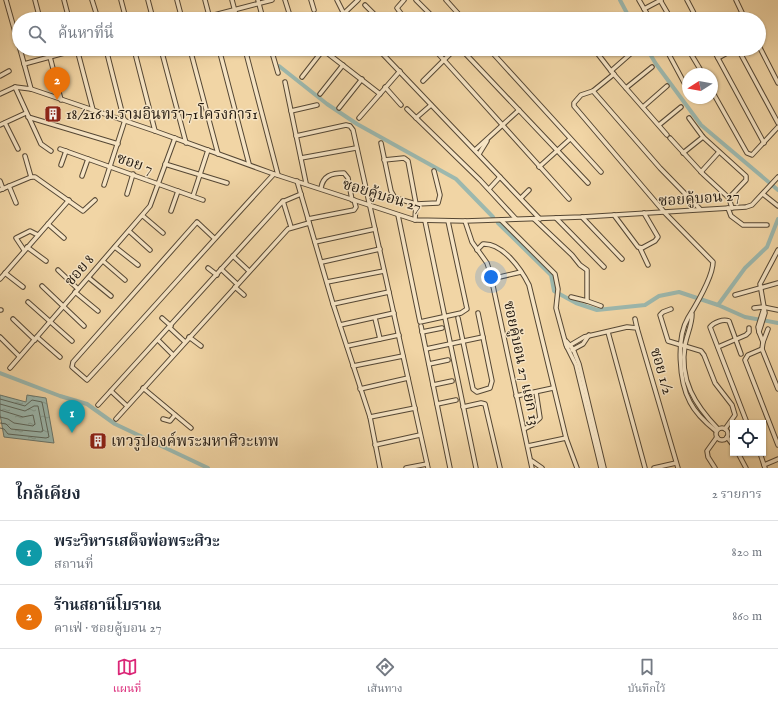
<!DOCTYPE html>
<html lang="th">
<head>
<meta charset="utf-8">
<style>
  :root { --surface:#fff; --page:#f6f6f7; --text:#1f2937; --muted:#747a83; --line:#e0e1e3; --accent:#db2777 }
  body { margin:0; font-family:"IM FELL English","Noto Serif Thai",serif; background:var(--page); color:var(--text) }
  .controls { position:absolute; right:12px; bottom:12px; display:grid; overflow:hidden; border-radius:0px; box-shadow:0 1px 3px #0004 }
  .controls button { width:36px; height:36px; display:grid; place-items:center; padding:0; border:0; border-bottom:1px solid var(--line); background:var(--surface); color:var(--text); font:20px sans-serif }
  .compass { position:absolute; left:682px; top:68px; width:36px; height:36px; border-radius:50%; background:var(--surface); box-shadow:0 1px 3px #0004; rotate:259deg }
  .you { position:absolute; left:491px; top:277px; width:14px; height:14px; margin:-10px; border:3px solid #fff; border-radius:50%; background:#1a73e8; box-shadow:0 0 0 6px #1a73e833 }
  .badge { display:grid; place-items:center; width:26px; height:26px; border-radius:50%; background:var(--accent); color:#fff; font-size:13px; font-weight:700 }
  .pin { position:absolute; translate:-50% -33px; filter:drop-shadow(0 1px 2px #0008) }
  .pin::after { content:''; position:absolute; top:21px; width:14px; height:12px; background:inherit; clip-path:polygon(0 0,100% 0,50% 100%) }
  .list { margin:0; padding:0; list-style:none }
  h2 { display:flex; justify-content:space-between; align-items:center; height:52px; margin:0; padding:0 16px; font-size:17px }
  h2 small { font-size:13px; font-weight:400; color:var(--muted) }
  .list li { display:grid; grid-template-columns:26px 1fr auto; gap:12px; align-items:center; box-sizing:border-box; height:64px; padding:0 16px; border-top:1px solid var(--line) }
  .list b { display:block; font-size:15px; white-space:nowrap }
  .list p { margin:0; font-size:13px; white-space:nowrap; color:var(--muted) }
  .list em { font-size:13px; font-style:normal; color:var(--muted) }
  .icon { flex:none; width:22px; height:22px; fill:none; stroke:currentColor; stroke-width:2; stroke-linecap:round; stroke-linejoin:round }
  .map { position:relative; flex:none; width:778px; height:468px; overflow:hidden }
  .search { position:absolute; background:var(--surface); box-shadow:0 1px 3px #0004; left:12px; right:12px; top:12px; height:44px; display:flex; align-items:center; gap:10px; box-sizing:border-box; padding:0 14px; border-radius:22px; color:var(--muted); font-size:15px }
  .sheet { height:180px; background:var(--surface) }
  nav { display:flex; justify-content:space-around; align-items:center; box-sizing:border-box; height:56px; border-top:1px solid var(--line); background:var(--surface); font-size:11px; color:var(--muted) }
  nav a { display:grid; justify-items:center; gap:2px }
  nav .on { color:var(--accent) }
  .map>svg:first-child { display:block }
  .water { fill:url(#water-ripples); stroke:#6b786e }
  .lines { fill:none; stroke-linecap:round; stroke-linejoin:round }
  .shore { stroke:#5e685e; stroke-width:1 }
  .canal { stroke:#9cb8ae; stroke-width:4 }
  .minor-casing { stroke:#554734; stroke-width:5.5 }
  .minor { stroke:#f6e4c4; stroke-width:3.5 }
  .labels { text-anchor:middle; stroke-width:3; stroke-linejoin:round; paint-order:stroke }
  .poi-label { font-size:15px; fill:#21180f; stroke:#f6e4c4; text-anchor:start }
  .street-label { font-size:15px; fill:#21180f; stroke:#f6e4c4 }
</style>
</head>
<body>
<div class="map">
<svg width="778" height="468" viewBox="0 0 778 468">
  <defs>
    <pattern id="water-ripples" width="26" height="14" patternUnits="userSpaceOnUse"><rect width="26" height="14" fill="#9cb8ae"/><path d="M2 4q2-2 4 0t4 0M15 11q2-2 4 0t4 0" fill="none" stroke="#869d94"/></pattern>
  </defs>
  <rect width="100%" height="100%" fill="#f1d5a5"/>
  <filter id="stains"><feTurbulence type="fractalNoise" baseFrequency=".005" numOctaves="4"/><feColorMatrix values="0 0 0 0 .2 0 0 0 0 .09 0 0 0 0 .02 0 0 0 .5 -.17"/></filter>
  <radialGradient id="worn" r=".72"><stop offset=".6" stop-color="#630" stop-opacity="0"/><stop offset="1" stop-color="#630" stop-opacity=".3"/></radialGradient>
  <path class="water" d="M0,395L26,402L27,395L46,398L54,443L4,437L0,414Z"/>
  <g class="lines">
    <g class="shore">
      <path d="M0,399L25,406L32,400L42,402L49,437L46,438L8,434L4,429L0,428"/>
      <path d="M0,404L25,411L34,406H38L43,431L41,432L11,429L6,424L0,423"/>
      <path d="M0,410L23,417L33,415L35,424L33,426L14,423L8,419L0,417"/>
    </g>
    <g class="canal">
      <path d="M620,0L630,19"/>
      <path d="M647,49L656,64L701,125L778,190"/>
      <path d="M279,66L327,104L357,124L456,179L493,217"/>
      <path d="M778,219L767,247L745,268L718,305L745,317L778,323"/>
      <path d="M498,223L551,275L554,291L576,303L597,310L645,305L659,296L679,292L718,305"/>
      <path d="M0,373L60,396L87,404L115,424L208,468"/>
    </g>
    <g class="minor-casing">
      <g id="minor">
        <path d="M6,0L19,46"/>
        <path d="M35,0L40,19"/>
        <path d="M64,0L69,19"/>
        <path d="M92,0L98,19"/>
        <path d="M121,0L126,19"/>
        <path d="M148,0L153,19"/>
        <path d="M177,0L182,19"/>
        <path d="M205,0L210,19"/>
        <path d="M232,0L237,19"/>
        <path d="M258,0L263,19"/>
        <path d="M285,0L291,19"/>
        <path d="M311,0L314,10"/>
        <path d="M337,0L344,14L349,19"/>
        <path d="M404,0L397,8L405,19"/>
        <path d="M416,0L435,19"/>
        <path d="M446,0L463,19"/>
        <path d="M639,0L650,19"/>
        <path d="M660,0L671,19"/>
        <path d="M687,0L697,19"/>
        <path d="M736,0L745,19"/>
        <path d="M365,5L379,19"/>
        <path d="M644,9L661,0"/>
        <path d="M199,19L272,0"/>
        <path d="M338,19L358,0"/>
        <path d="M734,19L743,15"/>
        <path d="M759,46L778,83"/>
        <path d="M20,49L31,89"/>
        <path d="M48,49L61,100"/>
        <path d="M77,49L93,110"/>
        <path d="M106,49L124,120"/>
        <path d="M134,49L155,131"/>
        <path d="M161,49L186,143"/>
        <path d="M190,49L218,154"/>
        <path d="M219,49L249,164"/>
        <path d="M245,49L278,175"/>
        <path d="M271,49L278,73"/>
        <path d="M322,49L380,94"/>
        <path d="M378,49L540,219"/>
        <path d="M434,49L569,199"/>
        <path d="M461,49L588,183"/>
        <path d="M489,49L601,172"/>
        <path d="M594,49L611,71L667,135"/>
        <path d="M666,49L688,90"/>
        <path d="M688,49L703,74"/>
        <path d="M713,49L764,143"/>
        <path d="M738,49L778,123"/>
        <path d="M718,58L727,53"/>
        <path d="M24,64L79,49"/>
        <path d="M611,71L636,49"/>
        <path d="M614,74L593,91L581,95L574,103V106L665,213L713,262C713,277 696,305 688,318C676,338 679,382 690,402C696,414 706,423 716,431"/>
        <path d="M0,76L9,71"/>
        <path d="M302,77L323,50"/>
        <path d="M423,81L455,49"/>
        <path d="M285,82L306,183"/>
        <path d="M15,87L41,144L51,151"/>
        <path d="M385,87L401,105"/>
        <path d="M626,88L652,67"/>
        <path d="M593,91L660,168L700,209"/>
        <path d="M712,91L747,153L752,155L778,127"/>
        <path d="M0,94L15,87L31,89L155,131L274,174L415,220L465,221L582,217L746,207L752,205L778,177"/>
        <path d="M320,94L343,65"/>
        <path d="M643,107L667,86"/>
        <path d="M339,108L362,79"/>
        <path d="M407,109L480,180L516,219"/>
        <path d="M291,111L317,105"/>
        <path d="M28,117L118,144"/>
        <path d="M359,118L400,71"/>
        <path d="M416,118L431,105"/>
        <path d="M689,118L703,137L746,176V180L729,198"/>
        <path d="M5,123L18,149"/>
        <path d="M0,125L26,113"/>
        <path d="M659,125L681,107"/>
        <path d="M296,136L346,125L350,126L353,130L428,468"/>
        <path d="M670,138L703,174L729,198L732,208"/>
        <path d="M381,143L391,191L395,198L416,204L438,203L440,195L434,171"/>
        <path d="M60,149L203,200"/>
        <path d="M475,150L519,110"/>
        <path d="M683,153L703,137"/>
        <path d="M479,154L487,141"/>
        <path d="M25,156L31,177"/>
        <path d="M301,158L356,148"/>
        <path d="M384,160L404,158L408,161L416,204L415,220"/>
        <path d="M165,164L227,183"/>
        <path d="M61,165L66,151"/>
        <path d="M539,167L570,139"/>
        <path d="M701,172L719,152"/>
        <path d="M82,176L88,159"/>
        <path d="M0,181L3,189"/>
        <path d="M297,181L333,304L370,417L380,468"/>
        <path d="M104,185L125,120"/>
        <path d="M9,186L16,203"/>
        <path d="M321,188C323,176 331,173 344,173L348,178L352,200"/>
        <path d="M489,189L500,177"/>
        <path d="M0,190L31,177H35L83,211L95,200"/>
        <path d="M127,194L133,174"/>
        <path d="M763,194L778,206"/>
        <path d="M193,196L208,150"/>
        <path d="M521,198L529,190"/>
        <path d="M283,201L291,227"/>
        <path d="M728,208L731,216L743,225H767"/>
        <path d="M171,211L178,191"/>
        <path d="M398,215L420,322L461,313L467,309L448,221"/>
        <path d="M614,215L638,247L642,248L655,241L658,237L644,213"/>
        <path d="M143,216L163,233"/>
        <path d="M582,217L622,259"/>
        <path d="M556,218L604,267"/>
        <path d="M308,219L354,210L356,207L354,200"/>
        <path d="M534,219L572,255L580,265L587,270V301L571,297"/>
        <path d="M501,220L555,274L558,289L556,308L566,345L576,365L601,468"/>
        <path d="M425,221L476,468"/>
        <path d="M465,221L472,242L487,263L490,272L532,468"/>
        <path d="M48,224L64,238"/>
        <path d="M129,231L150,250"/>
        <path d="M214,238L197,222L73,362L72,367L87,380C150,312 211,242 274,174"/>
        <path d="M315,242L375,229"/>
        <path d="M27,247L46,261"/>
        <path d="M115,247L138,265"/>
        <path d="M640,248L648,265"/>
        <path d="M24,250L16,238L30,231L38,235"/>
        <path d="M477,250L483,244C503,243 521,269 529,285L566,438L577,468"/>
        <path d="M778,250L760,284L765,313L759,332L763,342L762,349L778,389"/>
        <path d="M233,256L249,271"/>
        <path d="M103,261L125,280"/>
        <path d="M322,262L380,249"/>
        <path d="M208,268L217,275"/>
        <path d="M221,269L237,284"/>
        <path d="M58,270L78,289"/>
        <path d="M5,273L23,287"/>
        <path d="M89,278L111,296"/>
        <path d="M0,279L69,200"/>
        <path d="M491,279L521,272"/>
        <path d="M327,282L384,271"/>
        <path d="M42,286L84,326"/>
        <path d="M235,287L244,295"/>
        <path d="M75,292L98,311"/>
        <path d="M735,295L778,283"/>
        <path d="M587,301L601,306"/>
        <path d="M28,302L72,341"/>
        <path d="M333,304L389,292"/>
        <path d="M754,308L763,307L778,310"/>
        <path d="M671,309L663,312L660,315L668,341L701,351L704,355L715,383L732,405L735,415L725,429"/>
        <path d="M0,310H1"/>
        <path d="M692,314C692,325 687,334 685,345C679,380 695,405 718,429"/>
        <path d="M162,318L171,326"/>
        <path d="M375,318L380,339"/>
        <path d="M458,318L473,389L477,392L490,388L492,381L478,313"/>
        <path d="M13,319L35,340"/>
        <path d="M635,319L637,328"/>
        <path d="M340,325L394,313"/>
        <path d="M421,326L450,468"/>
        <path d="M170,328L184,341"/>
        <path d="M422,332L442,328"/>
        <path d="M608,332L645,468"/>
        <path d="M759,332L758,327L764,308"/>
        <path d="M0,337L19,356"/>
        <path d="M37,337L60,357"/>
        <path d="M189,337L201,346"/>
        <path d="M158,340L173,355"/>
        <path d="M566,341L573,349L579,364L604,468"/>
        <path d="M763,342L768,329"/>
        <path d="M347,346L399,335"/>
        <path d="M567,347L584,337L627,327L637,328L678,468"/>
        <path d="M718,347L746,335L749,332V328"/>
        <path d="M426,349L483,337"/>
        <path d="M762,349L748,355L745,360L778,445"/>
        <path d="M572,350L583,344L589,335"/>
        <path d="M741,354L729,321C723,319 714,322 710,327L747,423"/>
        <path d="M429,364L448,360"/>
        <path d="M353,366L403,356"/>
        <path d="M10,368L150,206L175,138"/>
        <path d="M433,385L452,381"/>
        <path d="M143,388L191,428"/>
        <path d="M360,389L408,378"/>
        <path d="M111,391L127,406"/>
        <path d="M516,396L553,388"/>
        <path d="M437,404L456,400"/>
        <path d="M98,405L282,202L301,194"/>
        <path d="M463,407L481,403L485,404L500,468"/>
        <path d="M370,417L415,408"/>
        <path d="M116,419L288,229L309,223"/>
        <path d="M163,419L170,421L175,415"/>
        <circle cx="722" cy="434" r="6"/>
        <path d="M524,429L532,425L540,418L536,392"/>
        <path d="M727,437L733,445"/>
        <path d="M375,445L420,435"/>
        <path d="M528,446L566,438"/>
        <path d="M738,453L746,468"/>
        <path d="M760,453L765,468"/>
        <path d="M532,461L542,468"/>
        <path d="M764,465L778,459"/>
        <path d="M406,468L427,464"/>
        <path d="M654,468L676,463"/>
        <path d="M715,468L708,457L707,451L717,437"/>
      </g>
    </g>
    <use href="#minor" class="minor"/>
  </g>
  <defs>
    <g id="building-square" transform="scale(0.9)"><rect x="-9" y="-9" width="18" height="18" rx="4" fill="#8f2418" stroke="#f6e4c4"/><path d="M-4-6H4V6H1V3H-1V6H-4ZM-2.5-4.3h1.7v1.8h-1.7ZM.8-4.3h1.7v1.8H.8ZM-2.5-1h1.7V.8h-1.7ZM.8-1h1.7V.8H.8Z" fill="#fff"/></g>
  </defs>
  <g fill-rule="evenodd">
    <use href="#building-square" x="53" y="114"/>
    <use href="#building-square" x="98" y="441"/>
  </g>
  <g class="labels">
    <g class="poi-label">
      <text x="66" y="119">18/216 ม.รามอินทรา71โครงการ1</text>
      <text x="111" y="446">เทวรูปองค์พระมหาศิวะเทพ</text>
    </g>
    <g class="street-label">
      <text transform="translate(135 163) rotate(19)" y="5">ซอย 7</text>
      <text transform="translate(382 195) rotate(17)" y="5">ซอยคู้บอน 27</text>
      <text transform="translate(699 198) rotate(-4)" y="5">ซอยคู้บอน 27</text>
      <text transform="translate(79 270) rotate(-49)" y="5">ซอย 8</text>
      <text transform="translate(522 363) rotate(78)" y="5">ซอยคู้บอน 27 แยก 13</text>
      <text transform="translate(662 371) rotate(74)" y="5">ซอย 1/2</text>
    </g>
  </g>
  <rect width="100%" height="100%" filter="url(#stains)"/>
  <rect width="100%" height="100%" fill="url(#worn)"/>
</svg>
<div class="controls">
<button><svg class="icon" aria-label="locate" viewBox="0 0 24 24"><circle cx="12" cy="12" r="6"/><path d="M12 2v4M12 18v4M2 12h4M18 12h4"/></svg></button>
</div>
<svg class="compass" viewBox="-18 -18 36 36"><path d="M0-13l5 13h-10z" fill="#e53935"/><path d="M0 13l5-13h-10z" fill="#747a83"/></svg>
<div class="you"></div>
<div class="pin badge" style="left:72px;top:433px;background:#0f9aa8">1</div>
<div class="pin badge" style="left:57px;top:100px;background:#e8710a">2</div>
<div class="search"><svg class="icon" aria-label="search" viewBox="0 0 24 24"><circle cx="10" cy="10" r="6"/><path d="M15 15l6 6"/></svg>ค้นหาที่นี่</div>
</div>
<section class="sheet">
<h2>ใกล้เคียง<small>2 รายการ</small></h2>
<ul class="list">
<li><span class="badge" style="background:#0f9aa8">1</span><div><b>พระวิหารเสด็จพ่อพระศิวะ</b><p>สถานที่</p></div><em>820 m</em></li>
<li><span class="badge" style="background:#e8710a">2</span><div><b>ร้านสถานีโบราณ</b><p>คาเฟ่ · ซอยคู้บอน 27</p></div><em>860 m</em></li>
</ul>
</section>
<nav>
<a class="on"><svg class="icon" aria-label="map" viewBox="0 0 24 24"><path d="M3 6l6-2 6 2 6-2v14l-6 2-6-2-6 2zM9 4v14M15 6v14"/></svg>แผนที่</a>
<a><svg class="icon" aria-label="directions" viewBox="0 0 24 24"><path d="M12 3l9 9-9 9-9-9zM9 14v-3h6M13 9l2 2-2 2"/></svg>เส้นทาง</a>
<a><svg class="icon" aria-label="saved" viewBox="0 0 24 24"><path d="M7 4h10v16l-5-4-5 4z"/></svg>บันทึกไว้</a>
</nav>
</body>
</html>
